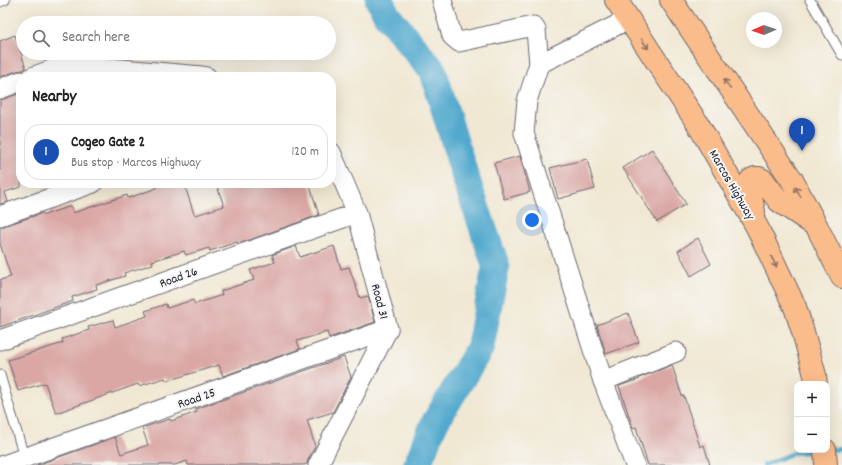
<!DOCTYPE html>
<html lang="en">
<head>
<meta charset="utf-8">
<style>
  :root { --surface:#fff; --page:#f2f2f2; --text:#222; --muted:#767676; --line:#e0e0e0; --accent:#c8321e }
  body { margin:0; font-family:Dekko,sans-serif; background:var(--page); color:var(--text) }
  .controls { position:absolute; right:12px; bottom:12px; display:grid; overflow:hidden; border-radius:8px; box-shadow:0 4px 16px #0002 }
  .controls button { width:36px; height:36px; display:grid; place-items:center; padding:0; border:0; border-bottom:1px solid var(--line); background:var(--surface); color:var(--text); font:20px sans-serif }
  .compass { position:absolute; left:746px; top:12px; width:36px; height:36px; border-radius:50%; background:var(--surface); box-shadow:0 4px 16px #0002; rotate:268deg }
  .you { position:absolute; left:532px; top:220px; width:14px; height:14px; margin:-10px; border:3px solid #fff; border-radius:50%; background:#1a73e8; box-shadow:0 0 0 6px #1a73e833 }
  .badge { display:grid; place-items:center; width:26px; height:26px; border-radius:50%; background:var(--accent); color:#fff; font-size:13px; font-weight:700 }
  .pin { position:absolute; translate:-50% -33px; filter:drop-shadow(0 1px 2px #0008) }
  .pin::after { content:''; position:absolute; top:21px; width:14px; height:12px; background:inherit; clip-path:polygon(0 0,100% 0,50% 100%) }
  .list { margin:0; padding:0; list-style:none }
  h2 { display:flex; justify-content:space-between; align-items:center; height:52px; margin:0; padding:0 16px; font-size:17px }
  h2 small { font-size:13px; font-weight:400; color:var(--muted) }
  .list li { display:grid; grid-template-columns:26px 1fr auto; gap:12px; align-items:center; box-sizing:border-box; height:56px; margin:0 8px 8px; padding:0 8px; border:1px solid var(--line); border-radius:16px }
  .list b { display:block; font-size:15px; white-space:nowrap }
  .list p { margin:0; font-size:13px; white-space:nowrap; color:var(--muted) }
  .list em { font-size:13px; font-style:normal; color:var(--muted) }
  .icon { flex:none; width:22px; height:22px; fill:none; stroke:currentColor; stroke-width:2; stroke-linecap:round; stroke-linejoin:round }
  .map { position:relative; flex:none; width:842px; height:465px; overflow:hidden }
  .search { position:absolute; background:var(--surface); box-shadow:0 4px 16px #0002; left:16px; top:16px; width:320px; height:44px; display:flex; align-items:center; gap:10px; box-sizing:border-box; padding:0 14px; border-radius:22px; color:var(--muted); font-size:15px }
  .panel { position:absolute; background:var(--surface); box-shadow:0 4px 16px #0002; left:16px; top:72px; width:320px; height:116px; border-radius:16px }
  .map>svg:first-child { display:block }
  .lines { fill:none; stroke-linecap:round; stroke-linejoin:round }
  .stream { stroke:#51a9ce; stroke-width:4.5 }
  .river { stroke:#51a9ce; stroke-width:28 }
  .building { fill:#daa7a5 }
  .service-casing { stroke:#6a6770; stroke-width:11 }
  .minor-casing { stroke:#6a6770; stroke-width:21 }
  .primary-casing { stroke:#6a6770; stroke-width:24 }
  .service { stroke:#fff; stroke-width:9 }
  .minor { stroke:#fff; stroke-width:19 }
  .primary { stroke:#fabc8b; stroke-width:22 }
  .oneway { stroke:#8e6f63 }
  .labels { text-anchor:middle; stroke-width:4; stroke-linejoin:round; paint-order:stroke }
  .street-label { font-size:13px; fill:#22223b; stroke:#f6f6f2 }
</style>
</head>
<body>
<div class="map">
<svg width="842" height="465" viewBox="0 0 842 465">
  <rect width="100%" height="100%" fill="#f6f6f2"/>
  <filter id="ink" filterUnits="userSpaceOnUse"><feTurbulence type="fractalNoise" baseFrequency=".025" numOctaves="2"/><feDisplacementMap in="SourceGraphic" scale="8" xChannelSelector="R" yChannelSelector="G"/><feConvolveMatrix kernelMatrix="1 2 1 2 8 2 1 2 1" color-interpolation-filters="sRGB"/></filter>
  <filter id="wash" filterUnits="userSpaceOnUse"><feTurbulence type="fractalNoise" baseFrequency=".012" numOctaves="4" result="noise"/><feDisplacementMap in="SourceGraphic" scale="16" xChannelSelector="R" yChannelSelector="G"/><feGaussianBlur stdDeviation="0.9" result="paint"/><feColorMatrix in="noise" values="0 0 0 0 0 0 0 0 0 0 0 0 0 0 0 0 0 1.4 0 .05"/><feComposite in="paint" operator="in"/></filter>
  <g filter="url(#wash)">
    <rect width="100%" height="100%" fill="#f1e8d3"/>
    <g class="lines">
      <g class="stream">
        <path d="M830,450L842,449"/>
        <path d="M764,465L794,453L818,451"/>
      </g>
      <path class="river" d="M379,0L387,15L433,71L466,179L496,266L480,348L434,424L417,465"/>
    </g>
    <g id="blocks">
      <g class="building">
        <path d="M15,35L26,68L23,70L17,71L0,77V41Z"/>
        <path d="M21,93V187L5,192L8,202L0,204V100L4,99Z"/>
        <path d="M652,149L686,204L657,222L623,168Z"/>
        <path d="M520,156L530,192L504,199L494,163Z"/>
        <path d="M587,159L595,189L558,199L550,168Z"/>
        <path d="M156,183H184L194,214H195L196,215L224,206L216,183H309L319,215L238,244L237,242L210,251L209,248L186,255L184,251L152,261L153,264L124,273L125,276L96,285L97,289L72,297L73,301L0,327V280L11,277L0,244V227L4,226L43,213L44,215L71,206L73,213L127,195L128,198L157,188Z"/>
        <path d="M698,238L711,264L691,276L678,251Z"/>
        <path d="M296,246L300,257L334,246L341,269L349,267L360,298L368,296L375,322L329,338L327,332L297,341L300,349L223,376L219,365L166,381L165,378L139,386L138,384L56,413L45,383L18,391L8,360L63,343L62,339L89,330L88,327L113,320L115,327L147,316L145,311L166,304L167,308L193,300L195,304L222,295L221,291L254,280L250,270L275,262L272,255Z"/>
        <path d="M628,313L639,342L606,354L597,325Z"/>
        <path d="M344,357L351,377L333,412L307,420L315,446L308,460L307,464L304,465H188L187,461L175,465H37L115,437L121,454L148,445L142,428L170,419L171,421L197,412L196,409Z"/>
        <path d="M672,365L682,396H684L700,447L704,445L710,465H648L636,427L633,428L619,386L640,379L639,378Z"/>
      </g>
    </g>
  </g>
  <g filter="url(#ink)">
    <use href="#blocks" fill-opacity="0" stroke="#6a6770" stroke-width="1"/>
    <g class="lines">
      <g class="service-casing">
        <g id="service">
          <path d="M810,0L842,55"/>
          <path d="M0,2L5,0"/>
          <path d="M0,375L25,460"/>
        </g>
      </g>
      <g class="minor-casing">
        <g id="minor">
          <path d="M442,0L452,36L459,42L533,26L536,30L539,64"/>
          <path d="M629,19L539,64L527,101L524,133L603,381L635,465"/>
          <path d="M32,77L64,65L122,69L202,76L207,77"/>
          <path d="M0,89L21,81"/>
          <path d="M0,216L93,183"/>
          <path d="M0,340L357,213"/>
          <path d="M603,381L676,352"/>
          <path d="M4,465L388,329"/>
          <path d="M318,465L388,329L357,213L331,152"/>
        </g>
      </g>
      <g class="primary-casing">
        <g id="primary">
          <path d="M616,0L698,124L757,227L795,307L803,332L815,375L816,384"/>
          <path d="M671,0L792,180L817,227L842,277"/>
          <path d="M754,212L749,186L751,180L755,178H759L763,180L779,201L813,224"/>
          <path d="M825,450L826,465"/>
        </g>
      </g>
      <use href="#service" class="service"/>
      <use href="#minor" class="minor"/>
      <use href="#primary" class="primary"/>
    </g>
    <defs><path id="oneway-shaft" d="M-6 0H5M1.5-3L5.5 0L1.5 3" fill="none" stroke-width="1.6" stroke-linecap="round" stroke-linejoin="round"/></defs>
    <g class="oneway">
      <use href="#oneway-shaft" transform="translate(645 44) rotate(56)"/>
      <use href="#oneway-shaft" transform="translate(727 84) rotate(-124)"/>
      <use href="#oneway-shaft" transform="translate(798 192) rotate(-119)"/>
      <use href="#oneway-shaft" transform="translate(774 262) rotate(64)"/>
    </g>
  </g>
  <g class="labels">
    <g class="street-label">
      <text transform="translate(733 184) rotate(60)" y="5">Marcos Highway</text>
      <text transform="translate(178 276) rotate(-20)" y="5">Road 26</text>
      <text transform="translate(381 301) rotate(75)" y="5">Road 31</text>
      <text transform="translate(196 397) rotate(-19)" y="5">Road 25</text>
    </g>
  </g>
</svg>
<div class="controls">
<button>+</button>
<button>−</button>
</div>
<svg class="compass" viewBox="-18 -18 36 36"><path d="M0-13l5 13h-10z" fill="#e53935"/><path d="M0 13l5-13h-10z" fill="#767676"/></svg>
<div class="you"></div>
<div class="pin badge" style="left:802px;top:151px;background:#1a4fb4">1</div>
<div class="search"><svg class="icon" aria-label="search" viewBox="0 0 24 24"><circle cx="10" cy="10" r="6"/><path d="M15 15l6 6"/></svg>Search here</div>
<section class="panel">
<h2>Nearby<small></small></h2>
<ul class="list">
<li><span class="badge" style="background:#1a4fb4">1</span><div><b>Cogeo Gate 2</b><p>Bus stop · Marcos Highway</p></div><em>120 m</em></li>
</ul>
</section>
</div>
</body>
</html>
